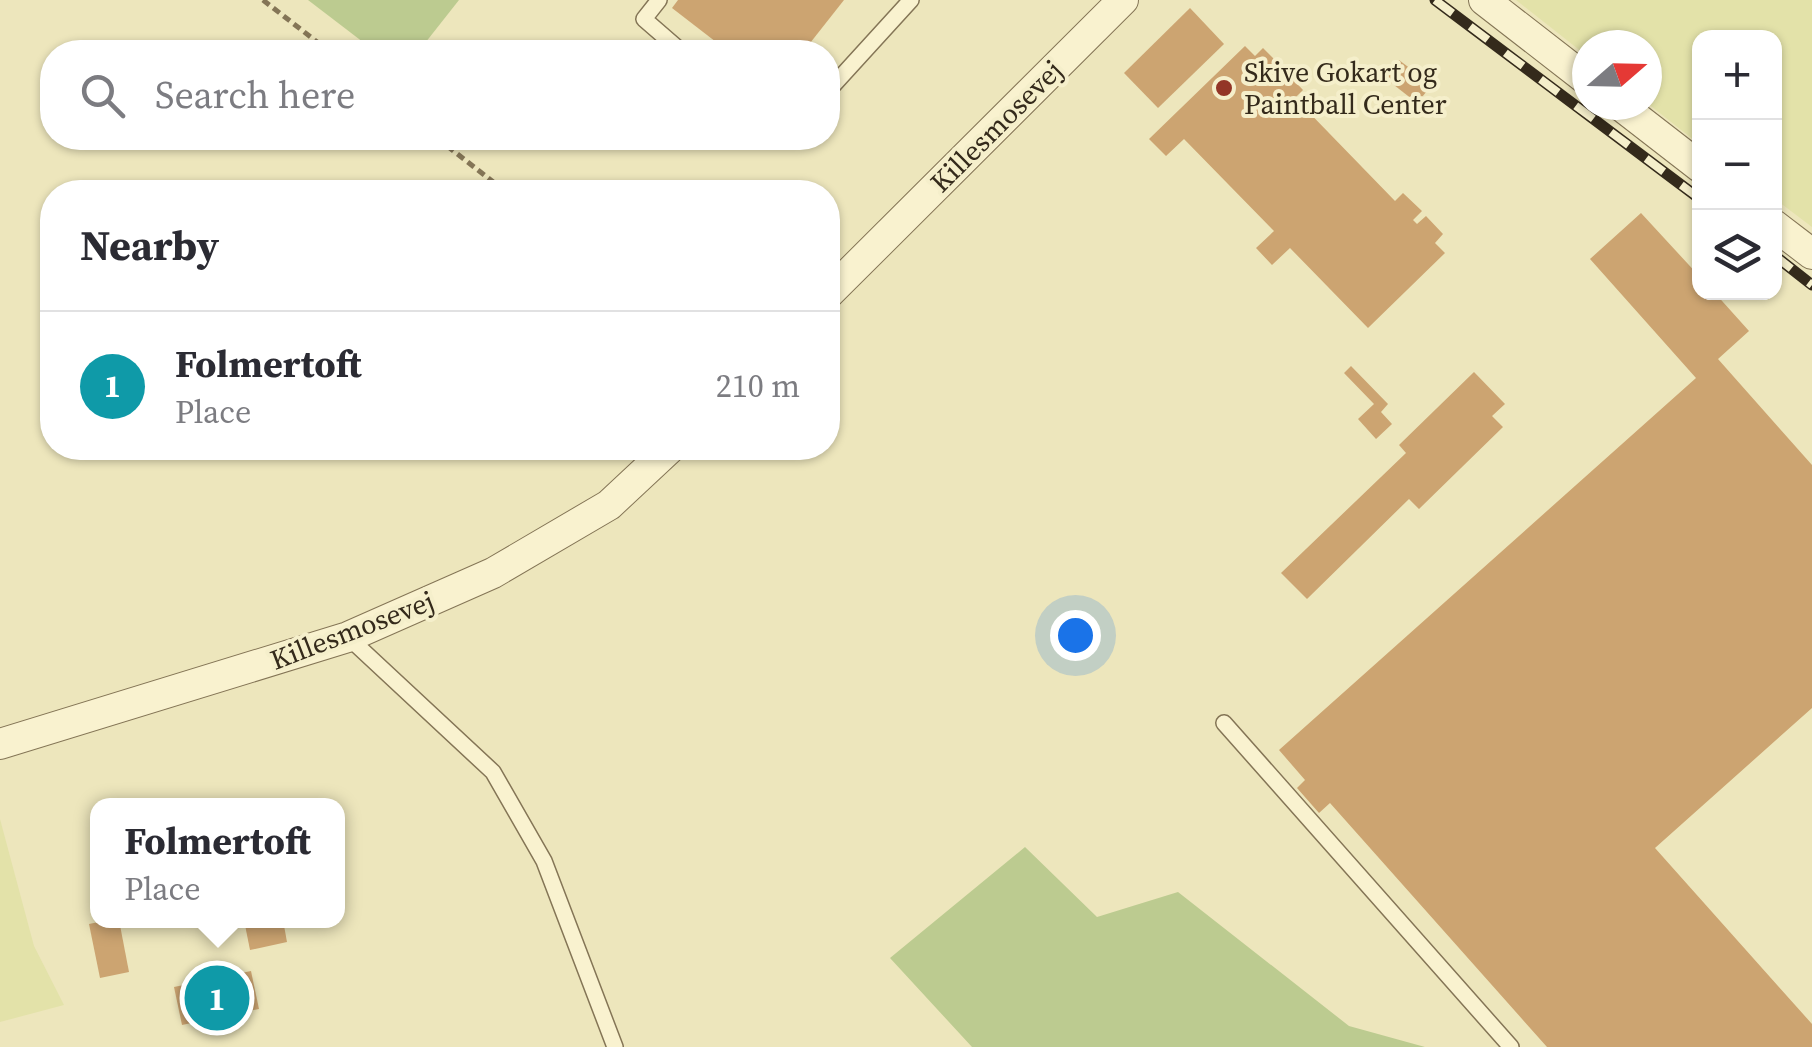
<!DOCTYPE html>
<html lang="en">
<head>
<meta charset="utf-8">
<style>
  :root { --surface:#fff; --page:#f7f7f7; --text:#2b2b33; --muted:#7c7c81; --line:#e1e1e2; --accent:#db2777 }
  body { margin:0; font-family:"Source Serif 4",serif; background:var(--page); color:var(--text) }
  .controls { position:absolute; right:30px; top:30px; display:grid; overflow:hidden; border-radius:20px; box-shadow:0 2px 8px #0004 }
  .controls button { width:90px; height:90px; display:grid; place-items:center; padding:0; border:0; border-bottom:2px solid var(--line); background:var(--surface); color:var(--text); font:50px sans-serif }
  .compass { position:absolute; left:1572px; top:30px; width:90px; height:90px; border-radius:50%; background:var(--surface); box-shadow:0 2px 8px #0004; rotate:70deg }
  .you { position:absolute; left:1075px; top:635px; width:35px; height:35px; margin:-25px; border:8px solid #fff; border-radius:50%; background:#1a73e8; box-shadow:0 0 0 15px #1a73e833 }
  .badge { display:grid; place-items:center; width:65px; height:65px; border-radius:50%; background:var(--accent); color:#fff; font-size:32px; font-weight:700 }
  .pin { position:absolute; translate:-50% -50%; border:5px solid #fff; box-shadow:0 2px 10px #0006 }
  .popup { position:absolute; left:90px; top:798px; width:255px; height:130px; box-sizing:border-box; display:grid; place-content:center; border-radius:20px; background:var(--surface); filter:drop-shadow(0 2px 8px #0005); font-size:32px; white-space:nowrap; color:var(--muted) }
  .popup b { font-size:38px; color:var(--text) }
  .popup::after { content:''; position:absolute; left:50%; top:100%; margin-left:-20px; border:20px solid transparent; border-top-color:var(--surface) }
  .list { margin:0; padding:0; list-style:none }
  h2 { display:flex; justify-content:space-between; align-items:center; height:130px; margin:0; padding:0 40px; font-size:42px }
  h2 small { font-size:32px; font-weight:400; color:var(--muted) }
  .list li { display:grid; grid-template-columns:65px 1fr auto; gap:30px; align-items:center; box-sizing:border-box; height:150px; padding:0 40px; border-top:2px solid var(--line) }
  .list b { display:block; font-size:38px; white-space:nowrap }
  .list p { margin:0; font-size:32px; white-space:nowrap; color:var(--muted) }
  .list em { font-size:32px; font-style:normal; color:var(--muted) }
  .icon { flex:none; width:55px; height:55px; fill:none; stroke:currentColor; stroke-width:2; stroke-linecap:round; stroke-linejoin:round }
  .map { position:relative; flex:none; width:1812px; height:1047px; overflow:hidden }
  .search { position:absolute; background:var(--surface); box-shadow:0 2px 8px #0004; left:40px; top:40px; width:800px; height:110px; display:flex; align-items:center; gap:25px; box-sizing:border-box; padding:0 35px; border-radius:40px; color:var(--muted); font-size:38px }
  .panel { position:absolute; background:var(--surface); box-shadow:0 2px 8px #0004; left:40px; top:180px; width:800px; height:280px; border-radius:40px }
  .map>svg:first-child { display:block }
  .farmland { fill:#e3e2a9 }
  .green { fill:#bccb90 }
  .building { fill:#cca471 }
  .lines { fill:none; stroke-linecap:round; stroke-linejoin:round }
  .service-casing { stroke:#847556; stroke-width:18 }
  .minor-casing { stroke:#847556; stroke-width:32 }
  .path { stroke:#847556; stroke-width:5; stroke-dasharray:8 5; stroke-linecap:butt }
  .service { stroke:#f9f2cf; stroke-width:15 }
  .minor { stroke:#f9f2cf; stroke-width:30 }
  .rail-casing { stroke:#342a1b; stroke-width:11 }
  .rail { stroke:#f5efcb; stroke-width:8; stroke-dasharray:22; stroke-linecap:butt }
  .poi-dot { fill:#933526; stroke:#f5efcb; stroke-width:4 }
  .labels { text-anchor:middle; stroke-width:8; stroke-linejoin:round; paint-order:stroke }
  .poi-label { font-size:28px; fill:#342a1b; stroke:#f5efcb; text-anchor:start }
  .street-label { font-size:28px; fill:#342a1b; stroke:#f5efcb }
</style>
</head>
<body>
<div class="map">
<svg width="1812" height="1047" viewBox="0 0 1812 1047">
  <rect width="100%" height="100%" fill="#ede6bc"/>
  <g class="farmland">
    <path d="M1516,0H1812V227L1775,199L1774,38H1700L1699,144L1647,103V45H1587V56Z"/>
    <path d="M0,819L34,946L64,1005L0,1022Z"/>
  </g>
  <g class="green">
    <path d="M308,0H459L418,52H376Z"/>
    <path d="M1025,847L1097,917L1178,892L1349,1026L1425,1047H972L890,958Z"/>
  </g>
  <g class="building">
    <path d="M678,0H844L803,52H729L672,8Z"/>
    <path d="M1190,8L1224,44L1158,108L1124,73Z"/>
    <path d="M1245,46L1255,56L1263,48L1281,66L1272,75L1276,79L1285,71L1303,90L1295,98L1395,201L1403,193L1422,211L1413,220L1417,224L1426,216L1443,234L1435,243L1445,253L1368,328L1290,248L1272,265L1256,248L1274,231L1184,139L1166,156L1149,139Z"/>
    <path d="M1399,60L1432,85L1417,103L1385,78Z"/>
    <path d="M1641,213L1700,277V292H1714L1749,331L1718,359L1812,465V708L1655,848L1812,1024V1047H1547L1330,803L1319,813L1297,788L1305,780L1279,750L1696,378L1590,259Z"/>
    <path d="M1351,366L1388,404L1381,412L1392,424L1376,439L1358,419L1374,404L1344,373Z"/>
    <path d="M1474,372L1505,404L1492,416L1503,427L1419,509L1409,499L1307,599L1281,573L1406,453L1399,445Z"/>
    <path d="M108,920H119L129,972L100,978L89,924Z"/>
    <path d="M244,920H283L287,942L250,950Z"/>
    <path d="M251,971L259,1009L182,1025L174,987Z"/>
  </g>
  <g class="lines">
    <g class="service-casing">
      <g id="service">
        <path d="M659,0L644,19L682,52"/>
        <path d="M828,91L911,0"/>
        <path d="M348,637L493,772L544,861L615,1047"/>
        <path d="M1224,723L1511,1047"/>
      </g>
    </g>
    <g class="minor-casing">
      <g id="minor">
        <path d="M1484,0L1587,80"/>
        <path d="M1620,105L1700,167"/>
        <path d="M1774,225L1812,254"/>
        <path d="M828,294L1123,0"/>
        <path d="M0,744L348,637L493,573L609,505L670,448"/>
      </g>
    </g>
    <g class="path">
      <path d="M263,0L330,52"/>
      <path d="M437,138L506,192"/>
    </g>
    <use href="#service" class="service"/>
    <use href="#minor" class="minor"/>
    <g class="rail-casing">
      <g id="rail">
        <path d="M1435,0L1700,199"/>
        <path d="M1774,255L1812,285"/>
      </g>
    </g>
    <use href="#rail" class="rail"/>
  </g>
  <circle class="poi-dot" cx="1224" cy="88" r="10"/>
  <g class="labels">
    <g class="poi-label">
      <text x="1244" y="82">Skive Gokart og<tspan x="1244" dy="32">Paintball Center</tspan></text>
    </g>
    <g class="street-label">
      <text transform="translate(996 126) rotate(-45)" y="10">Killesmosevej</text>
      <text transform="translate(352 630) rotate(-21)" y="10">Killesmosevej</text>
    </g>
  </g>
</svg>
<div class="controls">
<button>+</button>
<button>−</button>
<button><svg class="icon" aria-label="layers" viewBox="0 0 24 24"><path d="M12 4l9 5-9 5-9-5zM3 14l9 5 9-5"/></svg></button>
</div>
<svg class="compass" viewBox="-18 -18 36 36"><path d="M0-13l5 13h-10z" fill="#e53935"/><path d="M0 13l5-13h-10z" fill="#7c7c81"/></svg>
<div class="you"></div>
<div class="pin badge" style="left:217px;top:998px;background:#0f9aa8">1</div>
<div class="popup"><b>Folmertoft</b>Place</div>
<div class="search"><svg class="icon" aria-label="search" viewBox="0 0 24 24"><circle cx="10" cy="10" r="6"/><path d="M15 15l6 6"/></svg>Search here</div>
<section class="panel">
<h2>Nearby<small></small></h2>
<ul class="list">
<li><span class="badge" style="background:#0f9aa8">1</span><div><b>Folmertoft</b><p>Place</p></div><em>210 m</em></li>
</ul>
</section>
</div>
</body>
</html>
